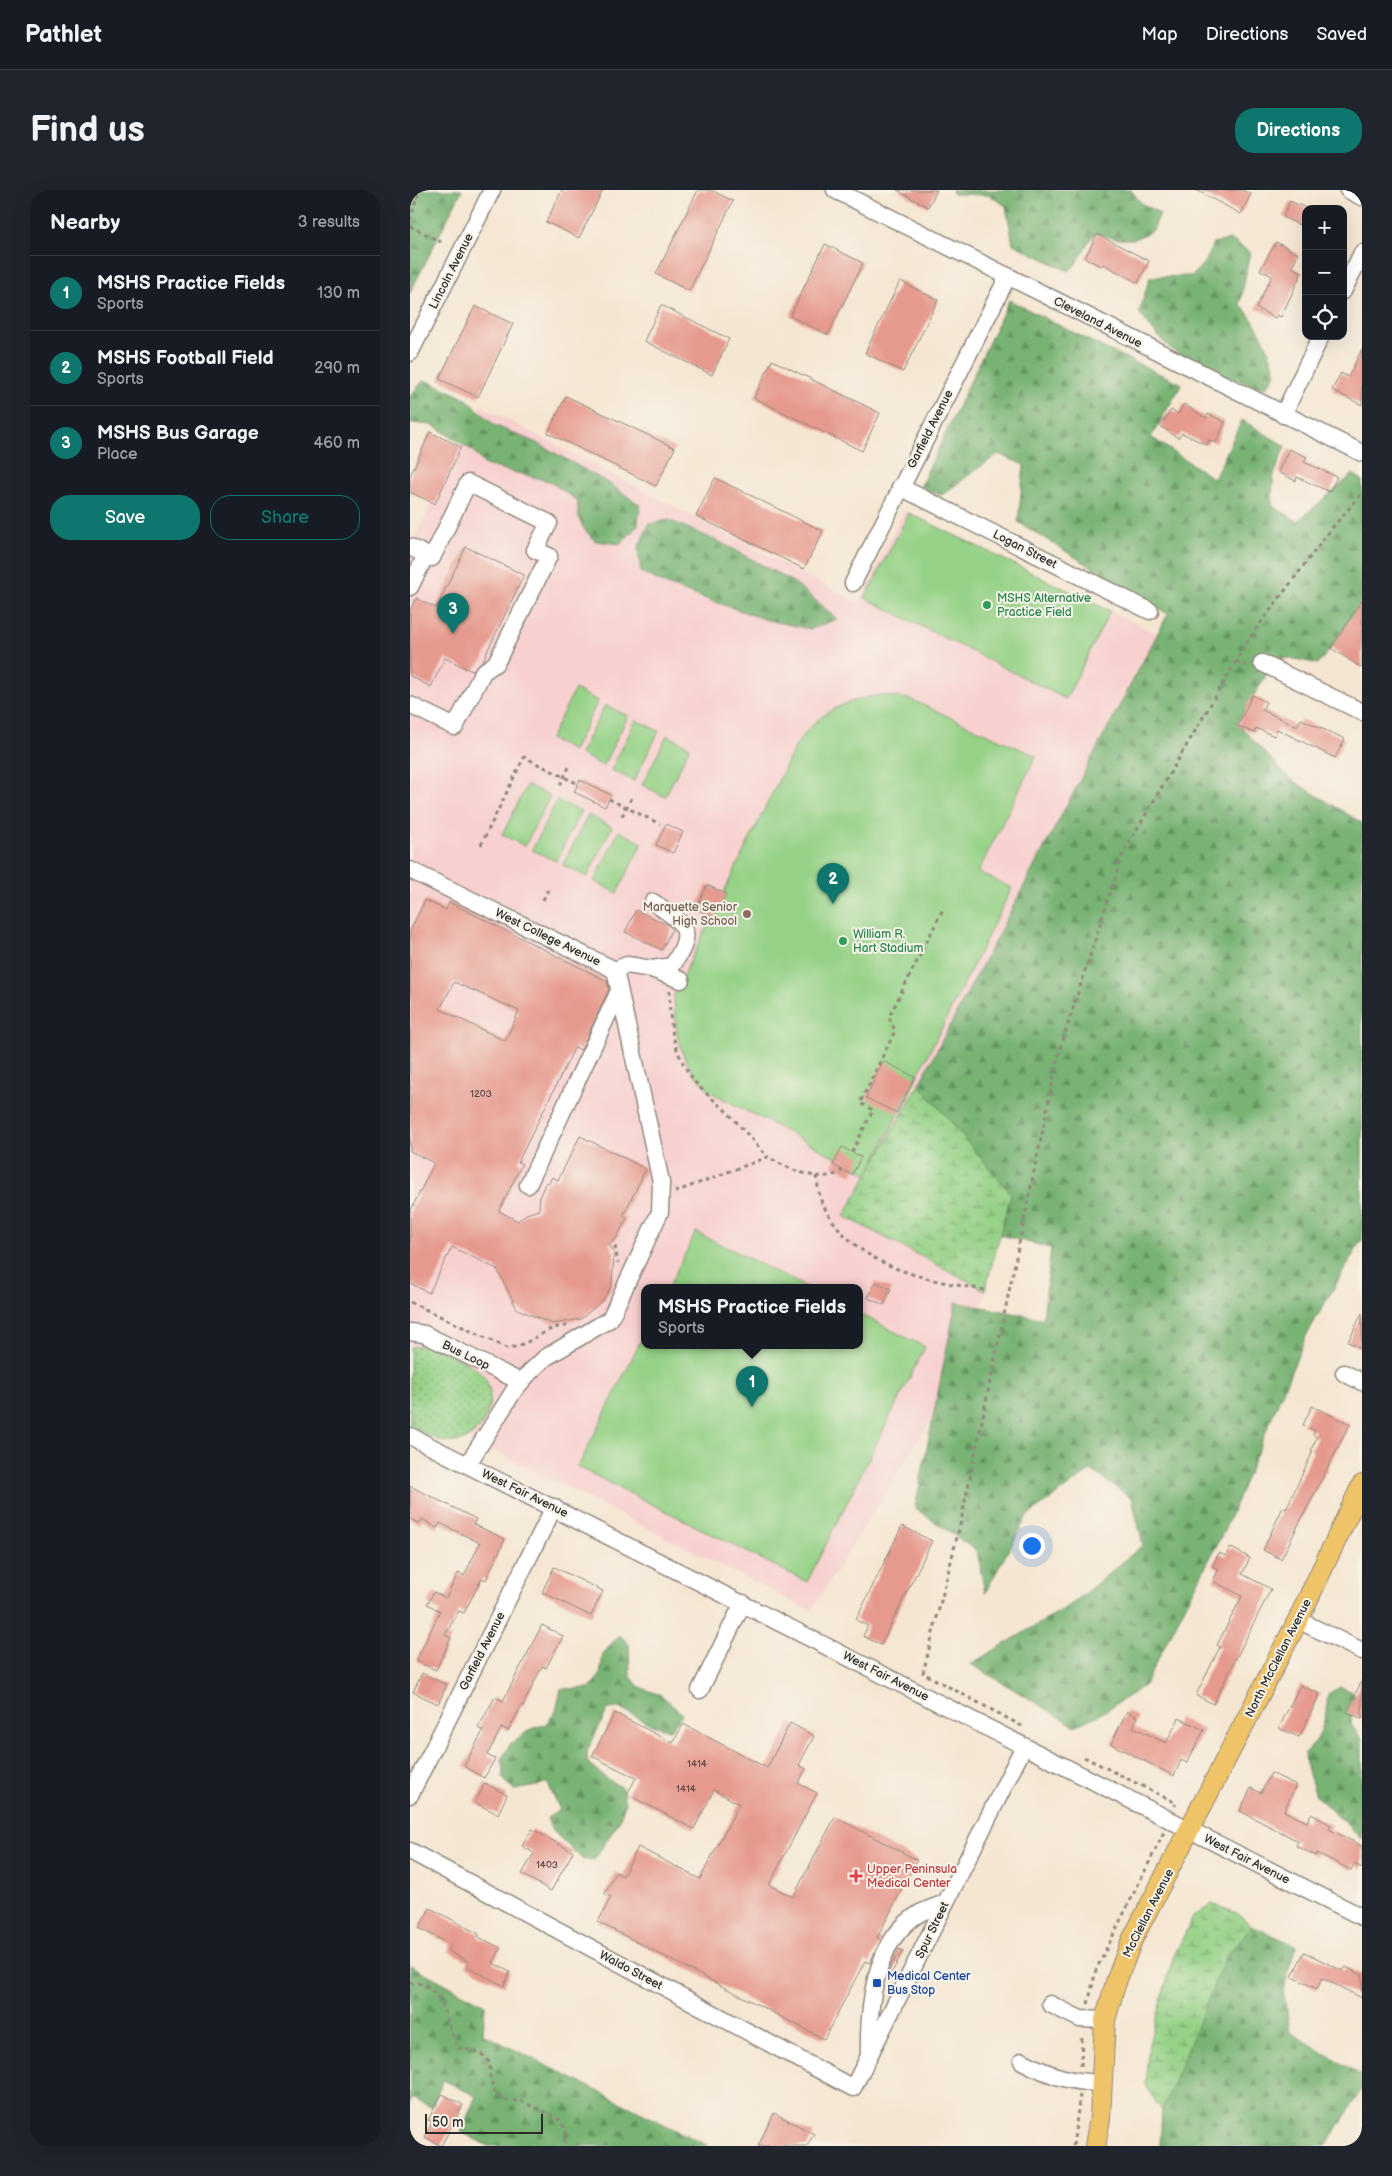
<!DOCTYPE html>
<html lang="en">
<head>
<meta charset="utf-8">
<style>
  :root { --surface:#171b24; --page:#20242c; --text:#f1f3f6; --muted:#9ea1a6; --line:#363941; --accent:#0f766e }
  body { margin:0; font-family:"Balsamiq Sans",sans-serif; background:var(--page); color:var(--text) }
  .controls { position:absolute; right:15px; top:15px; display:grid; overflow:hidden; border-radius:10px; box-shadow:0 5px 20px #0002 }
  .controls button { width:45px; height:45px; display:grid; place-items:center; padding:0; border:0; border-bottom:1px solid var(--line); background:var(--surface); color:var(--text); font:25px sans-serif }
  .scale { position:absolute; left:15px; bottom:12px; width:118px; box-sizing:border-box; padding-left:5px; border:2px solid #2b2b2b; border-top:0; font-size:14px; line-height:18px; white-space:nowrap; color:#2b2b2b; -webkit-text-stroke:4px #f7f3e8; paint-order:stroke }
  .you { position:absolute; left:621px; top:1355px; width:18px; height:18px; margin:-12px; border:4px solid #fff; border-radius:50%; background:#1a73e8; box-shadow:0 0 0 8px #1a73e833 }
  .badge { display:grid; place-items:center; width:32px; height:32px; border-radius:50%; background:var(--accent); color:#fff; font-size:16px; font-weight:700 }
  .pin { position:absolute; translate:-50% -41px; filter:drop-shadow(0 1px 2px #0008) }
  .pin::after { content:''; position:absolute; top:26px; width:18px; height:15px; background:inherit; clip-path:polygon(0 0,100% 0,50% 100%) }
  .popup { position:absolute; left:231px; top:1094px; width:222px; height:65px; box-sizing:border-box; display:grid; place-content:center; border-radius:10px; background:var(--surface); filter:drop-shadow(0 1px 4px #0005); font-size:16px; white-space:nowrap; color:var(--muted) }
  .popup b { font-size:19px; color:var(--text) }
  .popup::after { content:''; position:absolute; left:50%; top:100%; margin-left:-10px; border:10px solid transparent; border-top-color:var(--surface) }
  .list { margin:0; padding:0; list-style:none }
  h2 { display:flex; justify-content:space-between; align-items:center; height:65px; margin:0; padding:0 20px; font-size:21px }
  h2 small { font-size:16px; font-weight:400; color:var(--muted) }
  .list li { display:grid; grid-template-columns:32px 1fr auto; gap:15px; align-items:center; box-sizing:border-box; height:75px; padding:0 20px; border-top:1px solid var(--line) }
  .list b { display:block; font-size:19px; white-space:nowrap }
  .list p { margin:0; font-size:16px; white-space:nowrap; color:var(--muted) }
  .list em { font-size:16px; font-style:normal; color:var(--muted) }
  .actions { display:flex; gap:10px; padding:15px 20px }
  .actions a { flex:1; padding:11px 0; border:1px solid var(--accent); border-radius:20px; text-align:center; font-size:18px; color:var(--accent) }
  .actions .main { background:var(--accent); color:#fff }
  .icon { flex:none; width:28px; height:28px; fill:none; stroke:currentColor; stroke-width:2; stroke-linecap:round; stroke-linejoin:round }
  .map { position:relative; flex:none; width:952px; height:1956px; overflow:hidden; border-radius:20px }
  header { display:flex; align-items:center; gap:30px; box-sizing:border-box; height:70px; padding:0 25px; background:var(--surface); border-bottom:1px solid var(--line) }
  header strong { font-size:24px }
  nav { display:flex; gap:28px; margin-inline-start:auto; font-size:18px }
  .intro { display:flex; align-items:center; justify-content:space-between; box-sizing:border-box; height:120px; padding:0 30px }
  h1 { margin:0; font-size:35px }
  .button { padding:12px 22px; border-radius:20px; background:var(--accent); color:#fff; font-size:18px; font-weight:700 }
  main { display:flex; gap:30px; padding:0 30px }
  aside { flex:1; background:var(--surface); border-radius:20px; box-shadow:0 5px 20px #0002 }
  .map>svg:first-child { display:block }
  .built { fill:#f7d0cf; fill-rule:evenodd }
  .grass { fill:url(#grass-dots); stroke:#607e58 }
  .forest { fill:url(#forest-firs); stroke:#526f4f }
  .wetland { fill:url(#wetland-marsh); stroke:#607e58 }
  .park { fill:#95d186; stroke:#607e58 }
  .building { fill:#e6998d; fill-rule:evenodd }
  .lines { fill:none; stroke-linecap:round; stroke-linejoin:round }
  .minor-casing { stroke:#90887e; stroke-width:19 }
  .major-casing { stroke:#90887e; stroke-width:22 }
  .path { stroke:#90887e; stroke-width:3; stroke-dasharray:4 4; stroke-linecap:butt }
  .minor { stroke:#fff; stroke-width:16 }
  .major { stroke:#efc469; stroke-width:20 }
  .leisure-dot { fill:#2e9e5b; stroke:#f7f3e8; stroke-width:2 }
  .education-dot { fill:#8d6e63; stroke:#f7f3e8; stroke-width:2 }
  .health-dot { fill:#e0444e; stroke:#f7f3e8; stroke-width:2 }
  .transit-dot { fill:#1a4fb4; stroke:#f7f3e8; stroke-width:2 }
  .labels { text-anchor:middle; stroke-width:4; stroke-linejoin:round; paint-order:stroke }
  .number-label { font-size:10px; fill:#5a4644 }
  .street-label { font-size:12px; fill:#2b2b2b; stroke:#f7f3e8 }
  .leisure-label { font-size:12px; fill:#27864d; stroke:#f7f3e8; text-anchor:start }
  .education-label { font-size:12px; fill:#785e54; stroke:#f7f3e8; text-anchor:end }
  .health-label { font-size:12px; fill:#be3a42; stroke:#f7f3e8; text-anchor:start }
  .transit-label { font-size:12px; fill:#164399; stroke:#f7f3e8; text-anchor:start }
</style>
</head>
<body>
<header>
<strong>Pathlet</strong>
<nav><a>Map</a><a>Directions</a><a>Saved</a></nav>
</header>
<div class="intro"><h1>Find us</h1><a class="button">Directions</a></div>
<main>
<aside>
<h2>Nearby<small>3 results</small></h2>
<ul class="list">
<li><span class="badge">1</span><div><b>MSHS Practice Fields</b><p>Sports</p></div><em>130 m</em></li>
<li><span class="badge">2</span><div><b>MSHS Football Field</b><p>Sports</p></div><em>290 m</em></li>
<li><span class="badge">3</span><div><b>MSHS Bus Garage</b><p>Place</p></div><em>460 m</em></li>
</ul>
<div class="actions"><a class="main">Save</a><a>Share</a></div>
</aside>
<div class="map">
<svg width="952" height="1956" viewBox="0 0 952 1956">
  <defs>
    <pattern id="grass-dots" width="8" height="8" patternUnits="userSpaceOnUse" patternTransform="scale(1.25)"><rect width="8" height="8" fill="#95d186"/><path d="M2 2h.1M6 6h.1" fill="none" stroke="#7aaa6e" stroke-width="1.8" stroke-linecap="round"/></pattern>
    <pattern id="forest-firs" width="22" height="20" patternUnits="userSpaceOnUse" patternTransform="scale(1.25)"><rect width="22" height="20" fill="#78b373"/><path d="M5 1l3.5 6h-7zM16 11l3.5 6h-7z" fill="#63925f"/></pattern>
    <pattern id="wetland-marsh" width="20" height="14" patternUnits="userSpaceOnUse" patternTransform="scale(1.25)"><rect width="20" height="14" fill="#95d186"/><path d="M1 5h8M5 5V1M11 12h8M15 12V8" fill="none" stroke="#7aaa6e"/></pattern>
  </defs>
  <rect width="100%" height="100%" fill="#f7f3e8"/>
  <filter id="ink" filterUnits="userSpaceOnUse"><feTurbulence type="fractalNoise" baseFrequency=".02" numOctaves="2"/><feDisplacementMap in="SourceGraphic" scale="10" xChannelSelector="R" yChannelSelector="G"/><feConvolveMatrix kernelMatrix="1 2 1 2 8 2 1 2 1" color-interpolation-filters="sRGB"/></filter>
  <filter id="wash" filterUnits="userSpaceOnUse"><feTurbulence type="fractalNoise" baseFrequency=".0096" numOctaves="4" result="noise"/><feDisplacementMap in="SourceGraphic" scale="20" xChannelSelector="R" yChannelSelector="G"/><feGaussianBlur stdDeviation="1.12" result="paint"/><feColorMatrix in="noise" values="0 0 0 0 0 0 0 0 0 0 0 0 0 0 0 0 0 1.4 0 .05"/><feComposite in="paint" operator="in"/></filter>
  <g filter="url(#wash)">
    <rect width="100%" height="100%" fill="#f5e6d2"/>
    <path class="built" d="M71,216L449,413L494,320L748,444L556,1174L401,1421L0,1218V357ZM235,1098H450V1156H235Z"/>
    <path class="grass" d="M13,1155H20C35,1163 62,1173 73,1185C90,1207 74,1248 46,1252C30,1254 14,1243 0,1236V1157Z"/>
    <g class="forest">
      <path d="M0,0H52L0,103Z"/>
      <path d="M542,0H721L731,13L750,24L743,40L725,49H707L686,43C674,54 671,71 660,80H656L603,54L596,16L579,5L543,4Z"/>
      <path d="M821,50L840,62L830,114C849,135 858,156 866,183L856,198C833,194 782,174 763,160C749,149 740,137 729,122L740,87L782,86L797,69L803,53Z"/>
      <path d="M599,110L692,157L772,194L741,247L804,289L832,230L875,256L863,288L862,316L888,331L943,284L952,290V419L908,474L880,468L866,469L827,533L880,589L952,633V1049L896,1146L814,1341L734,1496L687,1526L665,1536L561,1474L662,1414L733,1355L722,1308L681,1280L617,1326L575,1403L567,1361L505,1318L546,1112L633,1129L641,1058L590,1045L601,1004L509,894L758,424L608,332L614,275L588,264L532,305L509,299Z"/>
      <path d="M14,190L30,196L58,210L84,235L129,254L200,294L230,315L228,335L211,354L185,351C171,336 167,332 168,311L139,291L75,275L63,261L23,235L0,233V206Z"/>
      <path d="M259,330L314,354L385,393L427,429L401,439L357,430L259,396L231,382L228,358L239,334Z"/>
      <path d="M209,1445L219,1454L220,1485L229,1497L251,1505L272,1524L260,1540L242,1535L210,1518L198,1519L177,1561V1571L193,1586L212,1598L215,1614L209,1631L185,1669L173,1670L141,1639L137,1628L150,1620L137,1592L127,1596L104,1600L93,1589L92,1569L100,1554L121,1539L136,1534L146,1521L151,1499L180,1498L190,1485L193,1464Z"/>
      <path d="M930,1497L941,1501L950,1512L942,1521L941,1534L952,1550V1649L906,1606L896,1575L895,1563C913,1548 916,1527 918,1504Z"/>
      <path d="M842,1736L887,1756L873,1800L880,1842L952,1886V1899L916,1956H750L752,1921L765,1885L815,1768Z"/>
      <path d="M0,1775L75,1815L73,1844L298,1956H78L51,1942L66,1906L33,1890L21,1917L2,1908L0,1913Z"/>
    </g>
    <g class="wetland">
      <path d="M509,894L601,1004L575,1100L434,1026Z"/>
      <path d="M802,1714L827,1723L842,1736L815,1768L752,1921L735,1895L739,1853L763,1768L784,1725Z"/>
    </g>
    <g class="park">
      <path d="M499,323L700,421L656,509L455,408Z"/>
      <path d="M165,499L188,511L163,561L140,549Z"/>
      <path d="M470,505L500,509L626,566L568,682L602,698L458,984L304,904C269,874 265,848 264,804L385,557C409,521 429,513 470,505Z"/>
      <path d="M195,515L218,526L193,576L170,564Z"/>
      <path d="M226,530L249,541L224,591L201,580Z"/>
      <path d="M257,545L280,557L255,607L232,595Z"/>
      <path d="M117,595L140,606L115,656L92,645Z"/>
      <path d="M147,610L171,621L146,671L122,660Z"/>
      <path d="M178,625L202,637L177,687L153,675Z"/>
      <path d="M209,641L232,653L207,703L184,691Z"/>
      <path d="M286,1042L398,1098H258Z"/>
      <path d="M450,1124L515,1157L397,1392L168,1277L234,1144L235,1156H450Z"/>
    </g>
    <g id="blocks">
      <g class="building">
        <path d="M152,0H193L169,48L136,32Z"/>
        <path d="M288,0H301L323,11L279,101L246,84Z"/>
        <path d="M487,0H527L518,17Z"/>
        <path d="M786,0H832L841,4L831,24Z"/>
        <path d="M880,11L896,18V38L873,27Z"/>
        <path d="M687,44L739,71L728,93L693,74L691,76L675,68Z"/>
        <path d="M866,52L888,64L882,77L892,82L871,127L867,125L865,128L846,118L862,86L850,80Z"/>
        <path d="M415,54L453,73L418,145L380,126Z"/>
        <path d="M490,91L528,110L493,182L455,163Z"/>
        <path d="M251,115L319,149L302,185L234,151Z"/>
        <path d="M65,116L103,134L68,207L29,189Z"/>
        <path d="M952,159V215L922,200L931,183L938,187Z"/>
        <path d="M362,170L470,223L452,261L344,208Z"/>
        <path d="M156,206L265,258L246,296L138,243Z"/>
        <path d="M774,214L796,228L798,224L815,232L806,253L799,250L797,255L772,243L768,248L750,236L761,220L768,224Z"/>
        <path d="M20,242L51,257L25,314L0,302V286Z"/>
        <path d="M879,259L897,267L894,272L927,287L920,302L887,287L886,291L868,282Z"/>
        <path d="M305,288L413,341L394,379L286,326Z"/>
        <path d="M56,357L114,385L73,470L62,481L35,468L21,497L0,486V420L6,408L26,418Z"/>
        <path d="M952,410V478L921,458Z"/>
        <path d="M842,505L856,512L852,520L887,536L891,529L935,549L925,568L867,539L864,546L846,538L844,543L828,536Z"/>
        <path d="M170,590L201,605L195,617L164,602Z"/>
        <path d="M256,634L273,642L263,663L246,655Z"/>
        <path d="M297,695L316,704L305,728L286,719Z"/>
        <path d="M15,710L36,720L39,712L197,791L199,799L171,860L165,857L108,972L112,974L89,1021L108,1031L116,1024L129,1020L130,1005L136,992L139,993L142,987L148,990L170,946L236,979L213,1026L217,1028L206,1049L199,1054L204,1062L202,1095L194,1109L171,1129L143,1134L107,1119L87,1079L42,1057L19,1103L0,1093V1022L24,973L0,961V741ZM44,792L109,821L95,851L30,819Z"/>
        <path d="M226,720L258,735L262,739L252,760L215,742Z"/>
        <path d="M473,871L505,887L487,923L456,908Z"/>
        <path d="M432,957L451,967L442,985L423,975Z"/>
        <path d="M466,1092L481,1099L474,1115L458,1108Z"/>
        <path d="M952,1123V1159L938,1152Z"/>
        <path d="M902,1216L940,1234L871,1369L853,1360L873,1317L876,1319L903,1261L901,1260L907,1247L903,1245L905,1241L893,1235Z"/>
        <path d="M0,1296L66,1329L63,1334L95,1349L76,1390L72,1388L54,1423L49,1421L35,1445L41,1448L26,1480L6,1471L30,1421L17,1414L24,1402L36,1408L48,1383L54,1386L70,1353L30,1333L27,1338L12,1329L10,1334L0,1329Z"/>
        <path d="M492,1336L522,1351L471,1455L453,1446L458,1436L446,1430Z"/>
        <path d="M820,1357L840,1368L832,1384L861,1399L803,1514L786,1505L810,1457L807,1455L832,1406L803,1391L809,1379L802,1376L809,1363L816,1366Z"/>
        <path d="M144,1377L193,1401L181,1426L132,1402Z"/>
        <path d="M132,1435L153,1446L136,1478L132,1476L113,1516L112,1515L98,1541L92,1537L77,1565L85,1569L74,1588L54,1576L73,1541L68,1538L85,1507L93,1511Z"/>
        <path d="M12,1483L37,1495L28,1514L3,1502Z"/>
        <path d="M952,1490V1529L937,1522Z"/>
        <path d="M890,1495L910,1504L889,1547L869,1538Z"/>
        <path d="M717,1521L728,1527L723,1537L756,1553L769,1528L794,1540L777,1573L771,1570L764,1586L701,1554Z"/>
        <path d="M205,1523L263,1553L273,1534L357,1578L380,1533L404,1546L389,1575L396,1579L388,1593L407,1603L359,1695L383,1707L425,1627L507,1670L467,1748L471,1750L460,1773L455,1771L414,1849L188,1732L201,1707L195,1704L206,1682L213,1686L228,1657L290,1689L329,1614L304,1600L284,1639L217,1604L226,1588L182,1566Z"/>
        <path d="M861,1583L886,1595L874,1621L897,1632L901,1624L921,1635L919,1639L952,1656V1678L944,1674L941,1680L907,1663L906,1666L886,1656L888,1651L830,1621L841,1598L851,1603Z"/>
        <path d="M75,1593L97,1605L88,1624L65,1613Z"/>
        <path d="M122,1639L163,1662L141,1701L112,1684L124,1663L112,1656Z"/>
        <path d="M20,1718L69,1744L68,1747L91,1758L83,1773L100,1782L94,1796L56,1776L58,1771L38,1761L41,1755L9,1738Z"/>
        <path d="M489,1759L493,1761L481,1784L478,1783Z"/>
        <path d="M894,1762L933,1781L936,1777L952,1785V1808L912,1788L907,1799L882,1787Z"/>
        <path d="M32,1904L53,1915L31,1956L15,1947L22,1932L18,1930Z"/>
        <path d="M364,1923L404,1944L397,1956H348Z"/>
      </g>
    </g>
  </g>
  <g filter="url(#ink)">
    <use href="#blocks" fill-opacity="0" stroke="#90887e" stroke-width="1"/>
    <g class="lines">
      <g class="minor-casing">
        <g id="minor">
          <path d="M425,0L952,263"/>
          <path d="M938,0L952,7"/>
          <path d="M933,101L952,63"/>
          <path d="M0,163L82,0"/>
          <path d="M873,225L911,146"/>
          <path d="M490,297L740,421"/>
          <path d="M0,357L22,368L58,293L139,333L125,360L139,366L86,473L73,482L45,537L0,515"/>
          <path d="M443,393L598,86"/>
          <path d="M0,397L16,365"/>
          <path d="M852,473L952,522"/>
          <path d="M0,680L205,780L251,992L250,1022L200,1129L135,1168L120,1182L105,1199L58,1274"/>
          <path d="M205,780L217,775L242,779L262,776C287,739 275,734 243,712"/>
          <path d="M244,780L271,790"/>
          <path d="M118,995L209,801"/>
          <path d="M0,1142L14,1144L111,1192"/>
          <path d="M934,1183L952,1192"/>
          <path d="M0,1246L952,1727"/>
          <path d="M888,1430L952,1461"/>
          <path d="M290,1500L333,1413"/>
          <path d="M0,1605L144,1317"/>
          <path d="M0,1661L443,1898L614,1556"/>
          <path d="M640,1814L670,1829L695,1830"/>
          <path d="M459,1865C458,1817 463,1751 510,1723C518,1719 527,1716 535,1713"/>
          <path d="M612,1871C641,1886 659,1892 692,1893"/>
        </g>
      </g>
      <g class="major-casing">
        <path id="major" d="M685,1956L690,1928L695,1830L706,1792L722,1750L888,1430L952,1295"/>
      </g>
      <g class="path">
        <path d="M0,7L4,15"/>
        <path d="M0,30L9,0"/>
        <path d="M0,36L31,52"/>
        <path d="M826,471L837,476"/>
        <path d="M150,595L160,575"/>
        <path d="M199,609L250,634"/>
        <path d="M212,626L222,607"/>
        <path d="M71,655L114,567L168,594"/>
        <path d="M133,710L138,700"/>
        <path d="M260,801C258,835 264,864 285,892C294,903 306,911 316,921C331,936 343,952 358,967"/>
        <path d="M442,962L463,920L450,913L485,841L479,827L534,717"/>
        <path d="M406,986C408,995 409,1007 413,1015C446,1078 512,1089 575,1100"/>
        <path d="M265,1002L358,967C377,978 412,996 433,980"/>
        <path d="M205,1056L208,1073"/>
        <path d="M0,1112L97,1158C120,1157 135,1135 158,1136"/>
        <path d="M612,1536L513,1483L551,1331L649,862L713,663L841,446L918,343L952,303"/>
        <path d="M674,1567L766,1613L765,1616"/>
        <path d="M0,1793C3,1794 5,1793 8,1793C35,1797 37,1839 48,1858L65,1861L74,1866L80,1873V1887L86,1905L94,1910L111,1911L149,1929L156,1939L154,1956"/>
        <path d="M678,1814L686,1780L754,1642"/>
        <path d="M671,1876L672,1845"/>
        <path d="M663,1956L670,1905"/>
      </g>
      <use href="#minor" class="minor"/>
      <use href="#major" class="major"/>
    </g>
  </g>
  <g class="leisure-dot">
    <circle cx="577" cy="415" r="5"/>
    <circle cx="433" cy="751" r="5"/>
  </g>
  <circle class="education-dot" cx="337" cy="724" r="5"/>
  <path class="health-dot" d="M443.5 1678.5h5v5h5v5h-5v5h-5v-5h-5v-5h5z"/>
  <rect class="transit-dot" x="462" y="1788" width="10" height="10" rx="2.5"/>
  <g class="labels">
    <g class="number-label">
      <text x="71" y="907">1203</text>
      <text x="287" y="1577">1414</text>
      <text x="276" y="1602">1414</text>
      <text x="137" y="1678">1403</text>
    </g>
    <g class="street-label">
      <text transform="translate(41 81) rotate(-63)" y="4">Lincoln Avenue</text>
      <text transform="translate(688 132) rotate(27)" y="4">Cleveland Avenue</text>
      <text transform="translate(520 239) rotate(-63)" y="4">Garfield Avenue</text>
      <text transform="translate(615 359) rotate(27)" y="4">Logan Street</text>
      <text transform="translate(138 747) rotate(26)" y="4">West College Avenue</text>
      <text transform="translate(56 1165) rotate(26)" y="4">Bus Loop</text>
      <text transform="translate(115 1303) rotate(26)" y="4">West Fair Avenue</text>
      <text transform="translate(72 1461) rotate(-63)" y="4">Garfield Avenue</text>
      <text transform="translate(868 1468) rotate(-63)" y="4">North McClellan Avenue</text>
      <text transform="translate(476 1486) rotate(27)" y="4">West Fair Avenue</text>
      <text transform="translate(837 1669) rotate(27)" y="4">West Fair Avenue</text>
      <text transform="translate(738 1723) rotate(-63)" y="4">McClellan Avenue</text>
      <text transform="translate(522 1740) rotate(-64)" y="4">Spur Street</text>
      <text transform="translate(221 1780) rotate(28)" y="4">Waldo Street</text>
    </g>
    <g class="leisure-label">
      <text x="587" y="412">MSHS Alternative<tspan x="587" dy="14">Practice Field</tspan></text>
      <text x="443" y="748">William R.<tspan x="443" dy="14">Hart Stadium</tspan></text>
    </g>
    <g class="education-label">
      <text x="327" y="721">Marquette Senior<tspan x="327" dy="14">High School</tspan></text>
    </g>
    <g class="health-label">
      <text x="457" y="1683">Upper Peninsula<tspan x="457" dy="14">Medical Center</tspan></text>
    </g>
    <g class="transit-label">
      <text x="477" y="1790">Medical Center<tspan x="477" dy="14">Bus Stop</tspan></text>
    </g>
  </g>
</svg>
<div class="controls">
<button>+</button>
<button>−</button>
<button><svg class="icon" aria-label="locate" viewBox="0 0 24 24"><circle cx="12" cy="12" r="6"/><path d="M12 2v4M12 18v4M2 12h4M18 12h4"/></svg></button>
</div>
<div class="scale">50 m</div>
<div class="you"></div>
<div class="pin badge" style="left:342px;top:1217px">1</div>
<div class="popup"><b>MSHS Practice Fields</b>Sports</div>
<div class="pin badge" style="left:423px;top:714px">2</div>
<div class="pin badge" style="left:43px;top:444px">3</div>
</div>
</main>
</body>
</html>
